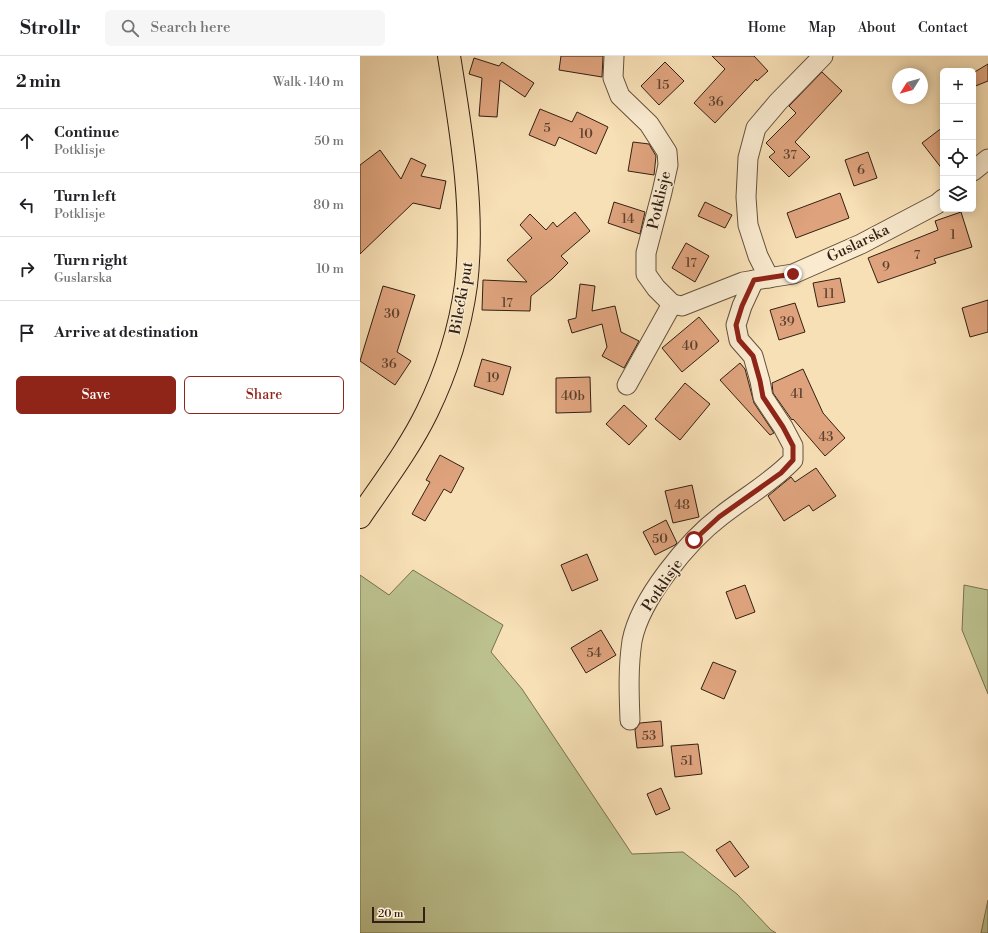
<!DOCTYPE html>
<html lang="en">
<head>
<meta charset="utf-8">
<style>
  :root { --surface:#fff; --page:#f6f6f6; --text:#202124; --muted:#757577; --line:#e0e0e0; --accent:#8f2418 }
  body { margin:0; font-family:"Libre Bodoni",serif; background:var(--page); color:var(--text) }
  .controls { position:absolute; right:12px; top:12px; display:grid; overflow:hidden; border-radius:6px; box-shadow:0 2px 10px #0003 }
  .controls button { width:36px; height:36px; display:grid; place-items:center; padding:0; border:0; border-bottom:1px solid var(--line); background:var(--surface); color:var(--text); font:20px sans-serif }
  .compass { position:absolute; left:532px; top:12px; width:36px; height:36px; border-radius:50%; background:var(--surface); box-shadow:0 2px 10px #0003; rotate:233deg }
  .scale { position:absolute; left:12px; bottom:10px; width:53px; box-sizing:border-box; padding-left:4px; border:2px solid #322015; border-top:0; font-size:11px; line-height:14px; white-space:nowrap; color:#322015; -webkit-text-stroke:3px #faebd0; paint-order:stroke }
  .stop { position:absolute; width:12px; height:12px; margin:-9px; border:3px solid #8f2418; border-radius:50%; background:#fff }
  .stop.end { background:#8f2418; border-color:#fff; box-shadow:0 1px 4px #0008 }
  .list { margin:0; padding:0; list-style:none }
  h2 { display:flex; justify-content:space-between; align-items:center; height:52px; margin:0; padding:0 16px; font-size:17px }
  h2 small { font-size:13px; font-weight:400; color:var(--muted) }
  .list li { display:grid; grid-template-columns:26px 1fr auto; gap:12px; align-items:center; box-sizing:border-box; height:64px; padding:0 16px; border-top:1px solid var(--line) }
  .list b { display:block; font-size:15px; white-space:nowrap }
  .list p { margin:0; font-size:13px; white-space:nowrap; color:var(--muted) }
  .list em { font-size:13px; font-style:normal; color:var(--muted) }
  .actions { display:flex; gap:8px; padding:12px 16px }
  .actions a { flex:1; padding:9px 0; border:1px solid var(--accent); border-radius:6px; text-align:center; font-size:14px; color:var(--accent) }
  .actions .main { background:var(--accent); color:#fff }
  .icon { flex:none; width:22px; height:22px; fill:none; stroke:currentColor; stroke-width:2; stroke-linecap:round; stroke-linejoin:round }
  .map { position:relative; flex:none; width:628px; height:877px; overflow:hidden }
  header { display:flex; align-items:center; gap:24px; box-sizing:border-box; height:56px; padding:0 20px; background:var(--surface); border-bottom:1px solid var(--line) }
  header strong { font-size:19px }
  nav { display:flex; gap:22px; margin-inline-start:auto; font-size:14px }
  .search { width:280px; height:36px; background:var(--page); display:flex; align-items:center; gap:10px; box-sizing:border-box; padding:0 14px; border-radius:6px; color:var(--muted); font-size:15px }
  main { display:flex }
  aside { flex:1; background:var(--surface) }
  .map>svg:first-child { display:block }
  .green { fill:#bcc28f; stroke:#777152 }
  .building { fill:#dea37d; stroke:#322015 }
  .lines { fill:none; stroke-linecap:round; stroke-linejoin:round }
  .minor-casing { stroke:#64503d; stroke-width:21 }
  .primary-casing { stroke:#322015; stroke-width:24 }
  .minor { stroke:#faebd0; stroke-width:19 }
  .primary { stroke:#f8e0b6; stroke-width:22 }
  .route { stroke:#8f2418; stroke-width:5 }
  .labels { text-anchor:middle; stroke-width:3; stroke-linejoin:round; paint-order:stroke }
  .number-label { font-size:13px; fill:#5d412f }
  .street-label { font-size:15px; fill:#322015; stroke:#faebd0 }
</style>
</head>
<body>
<header>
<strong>Strollr</strong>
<div class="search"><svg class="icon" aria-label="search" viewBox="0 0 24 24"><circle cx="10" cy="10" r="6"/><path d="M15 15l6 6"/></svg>Search here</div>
<nav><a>Home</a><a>Map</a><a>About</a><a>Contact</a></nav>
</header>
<main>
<aside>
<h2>2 min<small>Walk · 140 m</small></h2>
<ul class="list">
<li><svg class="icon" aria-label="ahead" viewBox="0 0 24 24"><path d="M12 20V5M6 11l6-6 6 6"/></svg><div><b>Continue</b><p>Potklisje</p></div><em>50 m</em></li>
<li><svg class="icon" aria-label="left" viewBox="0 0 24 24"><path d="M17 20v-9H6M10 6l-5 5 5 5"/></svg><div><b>Turn left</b><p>Potklisje</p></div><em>80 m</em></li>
<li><svg class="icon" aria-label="right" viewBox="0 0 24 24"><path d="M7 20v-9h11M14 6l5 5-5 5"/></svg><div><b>Turn right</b><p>Guslarska</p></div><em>10 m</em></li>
<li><svg class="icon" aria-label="arrive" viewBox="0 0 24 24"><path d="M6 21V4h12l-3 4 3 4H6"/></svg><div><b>Arrive at destination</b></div></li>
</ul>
<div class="actions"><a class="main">Save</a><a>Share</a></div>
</aside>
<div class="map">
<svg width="628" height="877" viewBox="0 0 628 877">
  <rect width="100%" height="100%" fill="#f8e0b6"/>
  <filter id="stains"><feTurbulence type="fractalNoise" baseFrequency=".005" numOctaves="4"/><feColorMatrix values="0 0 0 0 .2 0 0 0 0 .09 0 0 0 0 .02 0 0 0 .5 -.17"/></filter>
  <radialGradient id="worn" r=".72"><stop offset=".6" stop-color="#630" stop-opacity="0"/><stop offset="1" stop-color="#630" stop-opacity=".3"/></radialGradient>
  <g class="green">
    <path d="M53,514L143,569L131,596L162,633L272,798L323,796L377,838L411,874L416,877H0V519L29,539Z"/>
    <path d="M604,529L628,534V638L602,574Z"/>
    <path d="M628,844V877H621Z"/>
  </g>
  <g class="building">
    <path d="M201,0H243L242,21L199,14Z"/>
    <path d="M352,0H394L408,15L397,25L396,23L355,67L334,47L365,13Z"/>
    <path d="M114,2L139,10L142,6L174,27L165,41L140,24L137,61L119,60L122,22L109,18Z"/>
    <path d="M305,6L324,25L299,49L281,30Z"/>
    <path d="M628,8V25L613,31V17Z"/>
    <path d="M462,16L482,35L435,86L450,101L429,121L409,101L415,96L406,87L436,57L429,50Z"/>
    <path d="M180,53L212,66L217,56L248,71L236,98L199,81L195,90L169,79Z"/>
    <path d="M583,71V114L562,87Z"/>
    <path d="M273,86L289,88L296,100L294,119L268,115Z"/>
    <path d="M20,94L41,123L51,102L66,109L61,120L86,125L80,153L53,147L0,198V109Z"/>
    <path d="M508,96L517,122L494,130L485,104Z"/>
    <path d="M480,137L489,162L436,182L427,157Z"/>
    <path d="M254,146L285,156L280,178L248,167Z"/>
    <path d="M345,146L372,159L365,172L338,160Z"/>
    <path d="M215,156L230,175L201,200L208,207L192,223L171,240L170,255L122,254L123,224L167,226L147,204L172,182L160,169L170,158L186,174L193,166L197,171Z"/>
    <path d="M601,156L612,191L574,203L576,207L518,227L508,202L578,174L575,165Z"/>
    <path d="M326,187L349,200L335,226L312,212Z"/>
    <path d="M480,222L485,246L458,251L453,227Z"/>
    <path d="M220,228L235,230L232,255L255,250L261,276L279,285L264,312L242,300L247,291L242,268L212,277L208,264L216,262Z"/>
    <path d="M23,230L55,239L37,296L51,305L35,329L0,305Z"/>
    <path d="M628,244V276L610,281L602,252Z"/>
    <path d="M435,247L445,276L419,284L410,254Z"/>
    <path d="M339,261L359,285L322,316L302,292Z"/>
    <path d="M122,303L151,311L143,339L114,330Z"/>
    <path d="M380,307L385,313L394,347L414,377L410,379L360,324Z"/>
    <path d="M443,313L463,357L485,382L465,400L433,363L432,364L413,337L412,327Z"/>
    <path d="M230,321L231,356L196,357V322Z"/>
    <path d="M325,327L350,348L320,384L295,363Z"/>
    <path d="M264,349L287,370L269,389L246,368Z"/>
    <path d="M80,399L104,412L91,437L84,433L65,465L52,458L70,426L66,424Z"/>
    <path d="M456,412L476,440L453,455L449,449L424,465L408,440L431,421L435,426Z"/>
    <path d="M332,429L339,461L313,467L305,435Z"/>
    <path d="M306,464L317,487L315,489L295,499L283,476Z"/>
    <path d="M227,498L238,524L212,535L201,509Z"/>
    <path d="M385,529L395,556L376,563L366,536Z"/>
    <path d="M241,574L256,599L226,617L211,592Z"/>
    <path d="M353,606L376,615L364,643L341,633Z"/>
    <path d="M301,665L303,690L277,692L275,674L280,667Z"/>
    <path d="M338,688L342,718L315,721L311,690Z"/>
    <path d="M301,732L310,753L296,759L287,738Z"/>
    <path d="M370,785L389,811L375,821L356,794Z"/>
  </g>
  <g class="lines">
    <g class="minor-casing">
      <g id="minor">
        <path d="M254,0L253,22L260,40L289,68L307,96L308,109L302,136L286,197V218L296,232L312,248"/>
        <path d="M613,115L628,103"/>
        <path d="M409,222L398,200L388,169L386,141L388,102L396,72L418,46L463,0"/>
        <path d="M312,248L322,250L383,226L433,218L501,188L577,148L583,143"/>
        <path d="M267,329L312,248"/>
        <path d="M270,664C269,637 268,612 272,585C280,543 328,485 361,460C385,441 412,426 433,404V390L423,371L403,341L400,325L393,300L379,284L376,269L382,250L394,224"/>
      </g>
    </g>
    <g class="primary-casing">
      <path id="primary" d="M0,461C23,427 49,393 67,356C86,317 100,273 106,229C115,153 101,75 89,0"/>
    </g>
    <use href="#minor" class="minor"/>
    <use href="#primary" class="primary"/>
  </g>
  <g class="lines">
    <path class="route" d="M334,484L359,461L421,417L433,404V390L423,371L403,341L400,325L393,300L379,284L376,269L382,250L394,224L433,218"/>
  </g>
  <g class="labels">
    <g class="number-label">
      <text x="303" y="33">15</text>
      <text x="356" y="50">36</text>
      <text x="187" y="76">5</text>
      <text x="226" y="82">10</text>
      <text x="430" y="103">37</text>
      <text x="501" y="118">6</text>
      <text x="268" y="167">14</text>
      <text x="593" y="183">1</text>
      <text x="557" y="203">7</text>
      <text x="331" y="211">17</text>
      <text x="526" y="215">9</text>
      <text x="469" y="242">11</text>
      <text x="147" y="251">17</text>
      <text x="32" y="262">30</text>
      <text x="427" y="270">39</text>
      <text x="330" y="294">40</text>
      <text x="29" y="312">36</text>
      <text x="133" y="326">19</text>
      <text x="437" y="342">41</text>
      <text x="213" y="344">40b</text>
      <text x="466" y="385">43</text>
      <text x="322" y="453">48</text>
      <text x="300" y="487">50</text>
      <text x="234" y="601">54</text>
      <text x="289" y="684">53</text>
      <text x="327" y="709">51</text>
    </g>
    <g class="street-label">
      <text transform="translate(299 144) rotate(-77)" y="5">Potklisje</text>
      <text transform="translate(498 187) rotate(-26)" y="5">Guslarska</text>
      <text transform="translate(101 242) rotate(-80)" y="5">Bilećki put</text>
      <text transform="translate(302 529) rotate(-56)" y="5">Potklisje</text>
    </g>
  </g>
  <rect width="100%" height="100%" filter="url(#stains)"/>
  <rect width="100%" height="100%" fill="url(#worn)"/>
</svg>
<div class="controls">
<button>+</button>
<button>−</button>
<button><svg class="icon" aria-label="locate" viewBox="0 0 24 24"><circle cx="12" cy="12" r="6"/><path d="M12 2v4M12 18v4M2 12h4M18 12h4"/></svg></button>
<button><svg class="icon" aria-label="layers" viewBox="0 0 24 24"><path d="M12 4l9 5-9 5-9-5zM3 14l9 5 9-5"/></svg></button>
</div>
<svg class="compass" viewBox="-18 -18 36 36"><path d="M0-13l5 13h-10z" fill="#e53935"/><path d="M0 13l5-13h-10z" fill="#757577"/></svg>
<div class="scale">20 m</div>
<div class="stop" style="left:334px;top:484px"></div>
<div class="stop end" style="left:433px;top:218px"></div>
</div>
</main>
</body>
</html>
